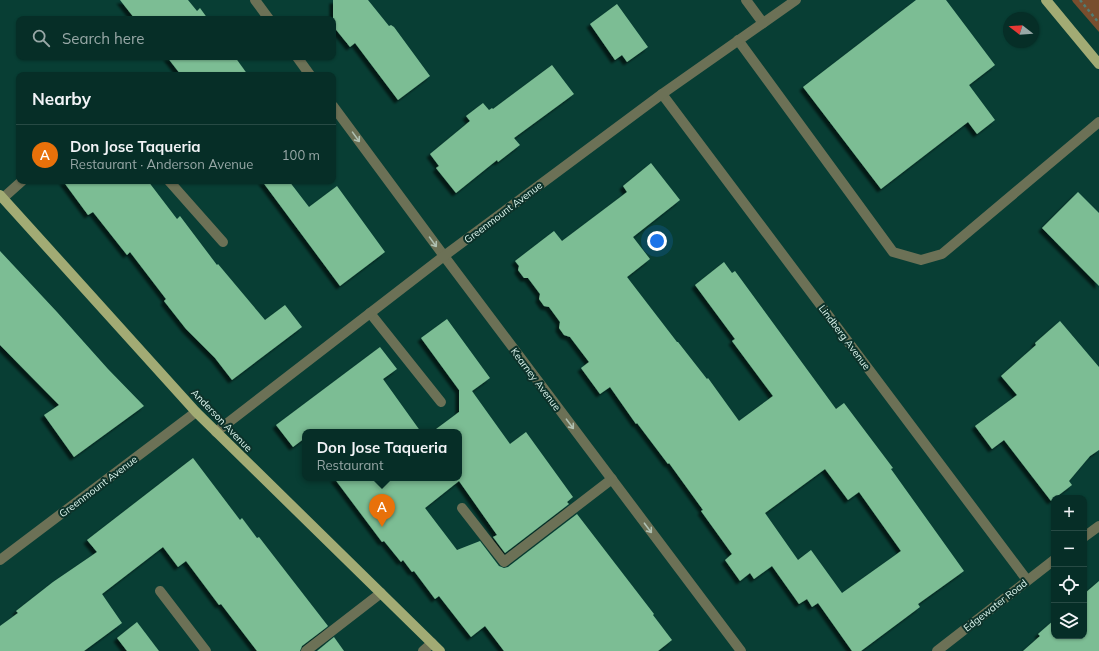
<!DOCTYPE html>
<html lang="en">
<head>
<meta charset="utf-8">
<style>
  :root { --surface:#062e27; --page:#143a33; --text:#f1f3f6; --muted:#98a8a7; --line:#274a44; --accent:#95b2f1 }
  body { margin:0; font-family:Mulish,sans-serif; background:var(--page); color:var(--text) }
  .controls { position:absolute; right:12px; bottom:12px; display:grid; overflow:hidden; border-radius:8px; box-shadow:0 1px 3px #0004 }
  .controls button { width:36px; height:36px; display:grid; place-items:center; padding:0; border:0; border-bottom:1px solid var(--line); background:var(--surface); color:var(--text); font:20px sans-serif }
  .compass { position:absolute; left:1003px; top:12px; width:36px; height:36px; border-radius:50%; background:var(--surface); box-shadow:0 1px 3px #0004; rotate:287deg }
  .you { position:absolute; left:657px; top:241px; width:14px; height:14px; margin:-10px; border:3px solid #fff; border-radius:50%; background:#1a73e8; box-shadow:0 0 0 6px #1a73e833 }
  .badge { display:grid; place-items:center; width:26px; height:26px; border-radius:50%; background:var(--accent); color:#fff; font-size:13px; font-weight:700 }
  .pin { position:absolute; translate:-50% -33px; filter:drop-shadow(0 1px 2px #0008) }
  .pin::after { content:''; position:absolute; top:21px; width:14px; height:12px; background:inherit; clip-path:polygon(0 0,100% 0,50% 100%) }
  .popup { position:absolute; left:302px; top:429px; width:160px; height:52px; box-sizing:border-box; display:grid; place-content:center; border-radius:8px; background:var(--surface); filter:drop-shadow(0 1px 3px #0005); font-size:13px; white-space:nowrap; color:var(--muted) }
  .popup b { font-size:15px; color:var(--text) }
  .popup::after { content:''; position:absolute; left:50%; top:100%; margin-left:-8px; border:8px solid transparent; border-top-color:var(--surface) }
  .list { margin:0; padding:0; list-style:none }
  h2 { display:flex; justify-content:space-between; align-items:center; height:52px; margin:0; padding:0 16px; font-size:17px }
  h2 small { font-size:13px; font-weight:400; color:var(--muted) }
  .list li { display:grid; grid-template-columns:26px 1fr auto; gap:12px; align-items:center; box-sizing:border-box; height:60px; padding:0 16px; border-top:1px solid var(--line) }
  .list b { display:block; font-size:15px; white-space:nowrap }
  .list p { margin:0; font-size:13px; white-space:nowrap; color:var(--muted) }
  .list em { font-size:13px; font-style:normal; color:var(--muted) }
  .icon { flex:none; width:22px; height:22px; fill:none; stroke:currentColor; stroke-width:2; stroke-linecap:round; stroke-linejoin:round }
  .map { position:relative; flex:none; width:1099px; height:651px; overflow:hidden }
  .search { position:absolute; background:var(--surface); box-shadow:0 1px 3px #0004; left:16px; top:16px; width:320px; height:44px; display:flex; align-items:center; gap:10px; box-sizing:border-box; padding:0 14px; border-radius:8px; color:var(--muted); font-size:15px }
  .panel { position:absolute; background:var(--surface); box-shadow:0 1px 3px #0004; left:16px; top:72px; width:320px; height:112px; border-radius:8px }
  .map>svg:first-child { display:block }
  .green { fill:#784e2e }
  .building { fill:#7cbd94; fill-rule:evenodd; filter:url(#shadow) }
  .lines { fill:none; stroke-linecap:round; stroke-linejoin:round }
  .path { stroke:#517d74; stroke-width:2.5; stroke-dasharray:3 3; stroke-linecap:butt }
  .minor { stroke:#6c7156; stroke-width:10 }
  .major { stroke:#a2ab74; stroke-width:10 }
  .oneway { stroke:#afc0b1 }
  .labels { text-anchor:middle; stroke-width:4; stroke-linejoin:round; paint-order:stroke }
  .street-label { font-size:10px; fill:#dbf5ed; stroke:#0c322a }
</style>
</head>
<body>
<div class="map">
<svg width="1099" height="651" viewBox="0 0 1099 651">
  <defs>
    <filter id="shadow"><feDropShadow dx="-3.5" dy="3.5" stdDeviation="1" flood-color="#0009"/></filter>
  </defs>
  <rect width="100%" height="100%" fill="#083e34"/>
  <path class="green" d="M1072,0H1099V32L1073,2Z"/>
  <g class="building">
    <path d="M120,0H188L197,11L200,8L208,19H135Z"/>
    <path d="M333,0H368L389,26L391,25L394,27L430,76L398,100L355,43L350,47L333,26Z"/>
    <path d="M916,0H946L995,65L969,85L995,120L977,134L968,122L881,189L803,87Z"/>
    <path d="M617,4L648,47L627,62L622,55L615,60L590,24Z"/>
    <path d="M167,57H235L248,75H181Z"/>
    <path d="M552,65L574,94L514,138L520,145L498,162L497,160L456,193L436,168L439,166L430,154L470,121L466,116L483,103L489,110L492,108L493,109Z"/>
    <path d="M651,163L680,200L633,237L650,259L627,277L677,342H678L707,379L708,378L739,421L773,396L732,341L735,339L695,285L724,262L732,273L735,271L836,409L844,403L893,468L891,469L964,571L918,604L920,607L861,651H852L818,603L812,607L807,599L799,604L772,566L754,579L750,573L740,581L725,560L732,554L701,511L703,510L669,463L668,464L637,423L636,424L610,387L600,394L581,368L589,362L570,337L564,335L559,328L560,322L549,307L544,306L539,299L540,294L528,278H524L518,270L519,266L515,261L554,231L562,241L627,192L623,186ZM825,469L848,500L859,492L901,551L842,593L811,550L798,560L765,513Z"/>
    <path d="M63,181H148L177,219L180,216L217,265L218,264L265,320L285,305L302,327L232,380L215,358L186,329L164,301L166,299L130,252L127,255L93,212L88,215Z"/>
    <path d="M262,181H289L309,207L337,186L385,252L340,286Z"/>
    <path d="M1078,192L1099,213V286L1042,228Z"/>
    <path d="M0,251L57,312L108,369L144,406L74,457L44,415L59,405L0,345Z"/>
    <path d="M447,319L490,378L472,391L510,444L526,432L573,497L567,502L569,504L505,553L493,537L497,535L459,481L425,508L457,550L480,541L499,566L504,568L508,567L577,514L654,614L653,615L672,640L658,651H504L485,626L471,637L439,596L435,599L414,571L412,572L403,560L401,562L384,541L382,542L334,478H459V432H432L459,412V390L421,338Z"/>
    <path d="M1060,321L1099,367V450L1090,456L1069,481L1072,485L1051,501L1004,440L992,449L975,426L1017,395L1001,376L1036,345L1035,343Z"/>
    <path d="M380,347L397,369L383,379L421,432H305V438L293,447L276,425Z"/>
    <path d="M193,458L240,520L242,518L257,538L259,537L328,626L327,627L302,646L300,651H257L221,604L219,605L186,561L178,567L163,547L102,594L122,623L84,651H0V626L18,613L16,611L53,582L97,552L87,540Z"/>
    <path d="M1099,581V651H1023L1040,636L1038,634L1054,620V636H1084V594Z"/>
    <path d="M137,622L159,651H127L117,638Z"/>
    <path d="M334,637L344,651H317Z"/>
  </g>
  <g class="lines">
    <path class="path" d="M1080,0L1099,23"/>
    <g class="minor">
      <path d="M255,0L269,19"/>
      <path d="M746,0L763,23"/>
      <path d="M738,40L893,252L921,260L942,254L1099,122"/>
      <path d="M297,57L310,75"/>
      <path d="M662,94L1027,580"/>
      <path d="M333,106L444,256L741,651"/>
      <path d="M169,181L223,242"/>
      <path d="M3,198L22,181"/>
      <path d="M370,313L441,402"/>
      <path d="M216,432L444,256L662,94L796,0"/>
      <path d="M462,508L504,562L612,479"/>
      <path d="M1084,537L1099,526"/>
      <path d="M0,560L196,412"/>
      <path d="M160,591L206,651"/>
      <path d="M306,651L381,593"/>
      <path d="M423,651L432,643"/>
      <path d="M937,651L1054,560"/>
    </g>
    <g class="major">
      <path d="M1046,0L1099,64"/>
      <path d="M0,195L196,412L440,651"/>
    </g>
  </g>
  <defs><path id="oneway-shaft" d="M-6 0H5M1.5-3L5.5 0L1.5 3" fill="none" stroke-width="1.6" stroke-linecap="round" stroke-linejoin="round"/></defs>
  <g class="oneway">
    <use href="#oneway-shaft" transform="translate(356 137) rotate(54)"/>
    <use href="#oneway-shaft" transform="translate(433 242) rotate(54)"/>
    <use href="#oneway-shaft" transform="translate(570 424) rotate(53)"/>
    <use href="#oneway-shaft" transform="translate(648 528) rotate(53)"/>
  </g>
  <g class="labels">
    <g class="street-label">
      <text transform="translate(503 212) rotate(-37)" y="4">Greenmount Avenue</text>
      <text transform="translate(845 337) rotate(53)" y="4">Lindberg Avenue</text>
      <text transform="translate(536 379) rotate(53)" y="4">Kearney Avenue</text>
      <text transform="translate(222 420) rotate(46)" y="4">Anderson Avenue</text>
      <text transform="translate(98 486) rotate(-37)" y="4">Greenmount Avenue</text>
      <text transform="translate(995 605) rotate(-38)" y="4">Edgewater Road</text>
    </g>
  </g>
</svg>
<div class="controls">
<button>+</button>
<button>−</button>
<button><svg class="icon" aria-label="locate" viewBox="0 0 24 24"><circle cx="12" cy="12" r="6"/><path d="M12 2v4M12 18v4M2 12h4M18 12h4"/></svg></button>
<button><svg class="icon" aria-label="layers" viewBox="0 0 24 24"><path d="M12 4l9 5-9 5-9-5zM3 14l9 5 9-5"/></svg></button>
</div>
<svg class="compass" viewBox="-18 -18 36 36"><path d="M0-13l5 13h-10z" fill="#e53935"/><path d="M0 13l5-13h-10z" fill="#98a8a7"/></svg>
<div class="you"></div>
<div class="pin badge" style="left:382px;top:527px;background:#e8710a">A</div>
<div class="popup"><b>Don Jose Taqueria</b>Restaurant</div>
<div class="search"><svg class="icon" aria-label="search" viewBox="0 0 24 24"><circle cx="10" cy="10" r="6"/><path d="M15 15l6 6"/></svg>Search here</div>
<section class="panel">
<h2>Nearby<small></small></h2>
<ul class="list">
<li><span class="badge" style="background:#e8710a">A</span><div><b>Don Jose Taqueria</b><p>Restaurant · Anderson Avenue</p></div><em>100 m</em></li>
</ul>
</section>
</div>
</body>
</html>
